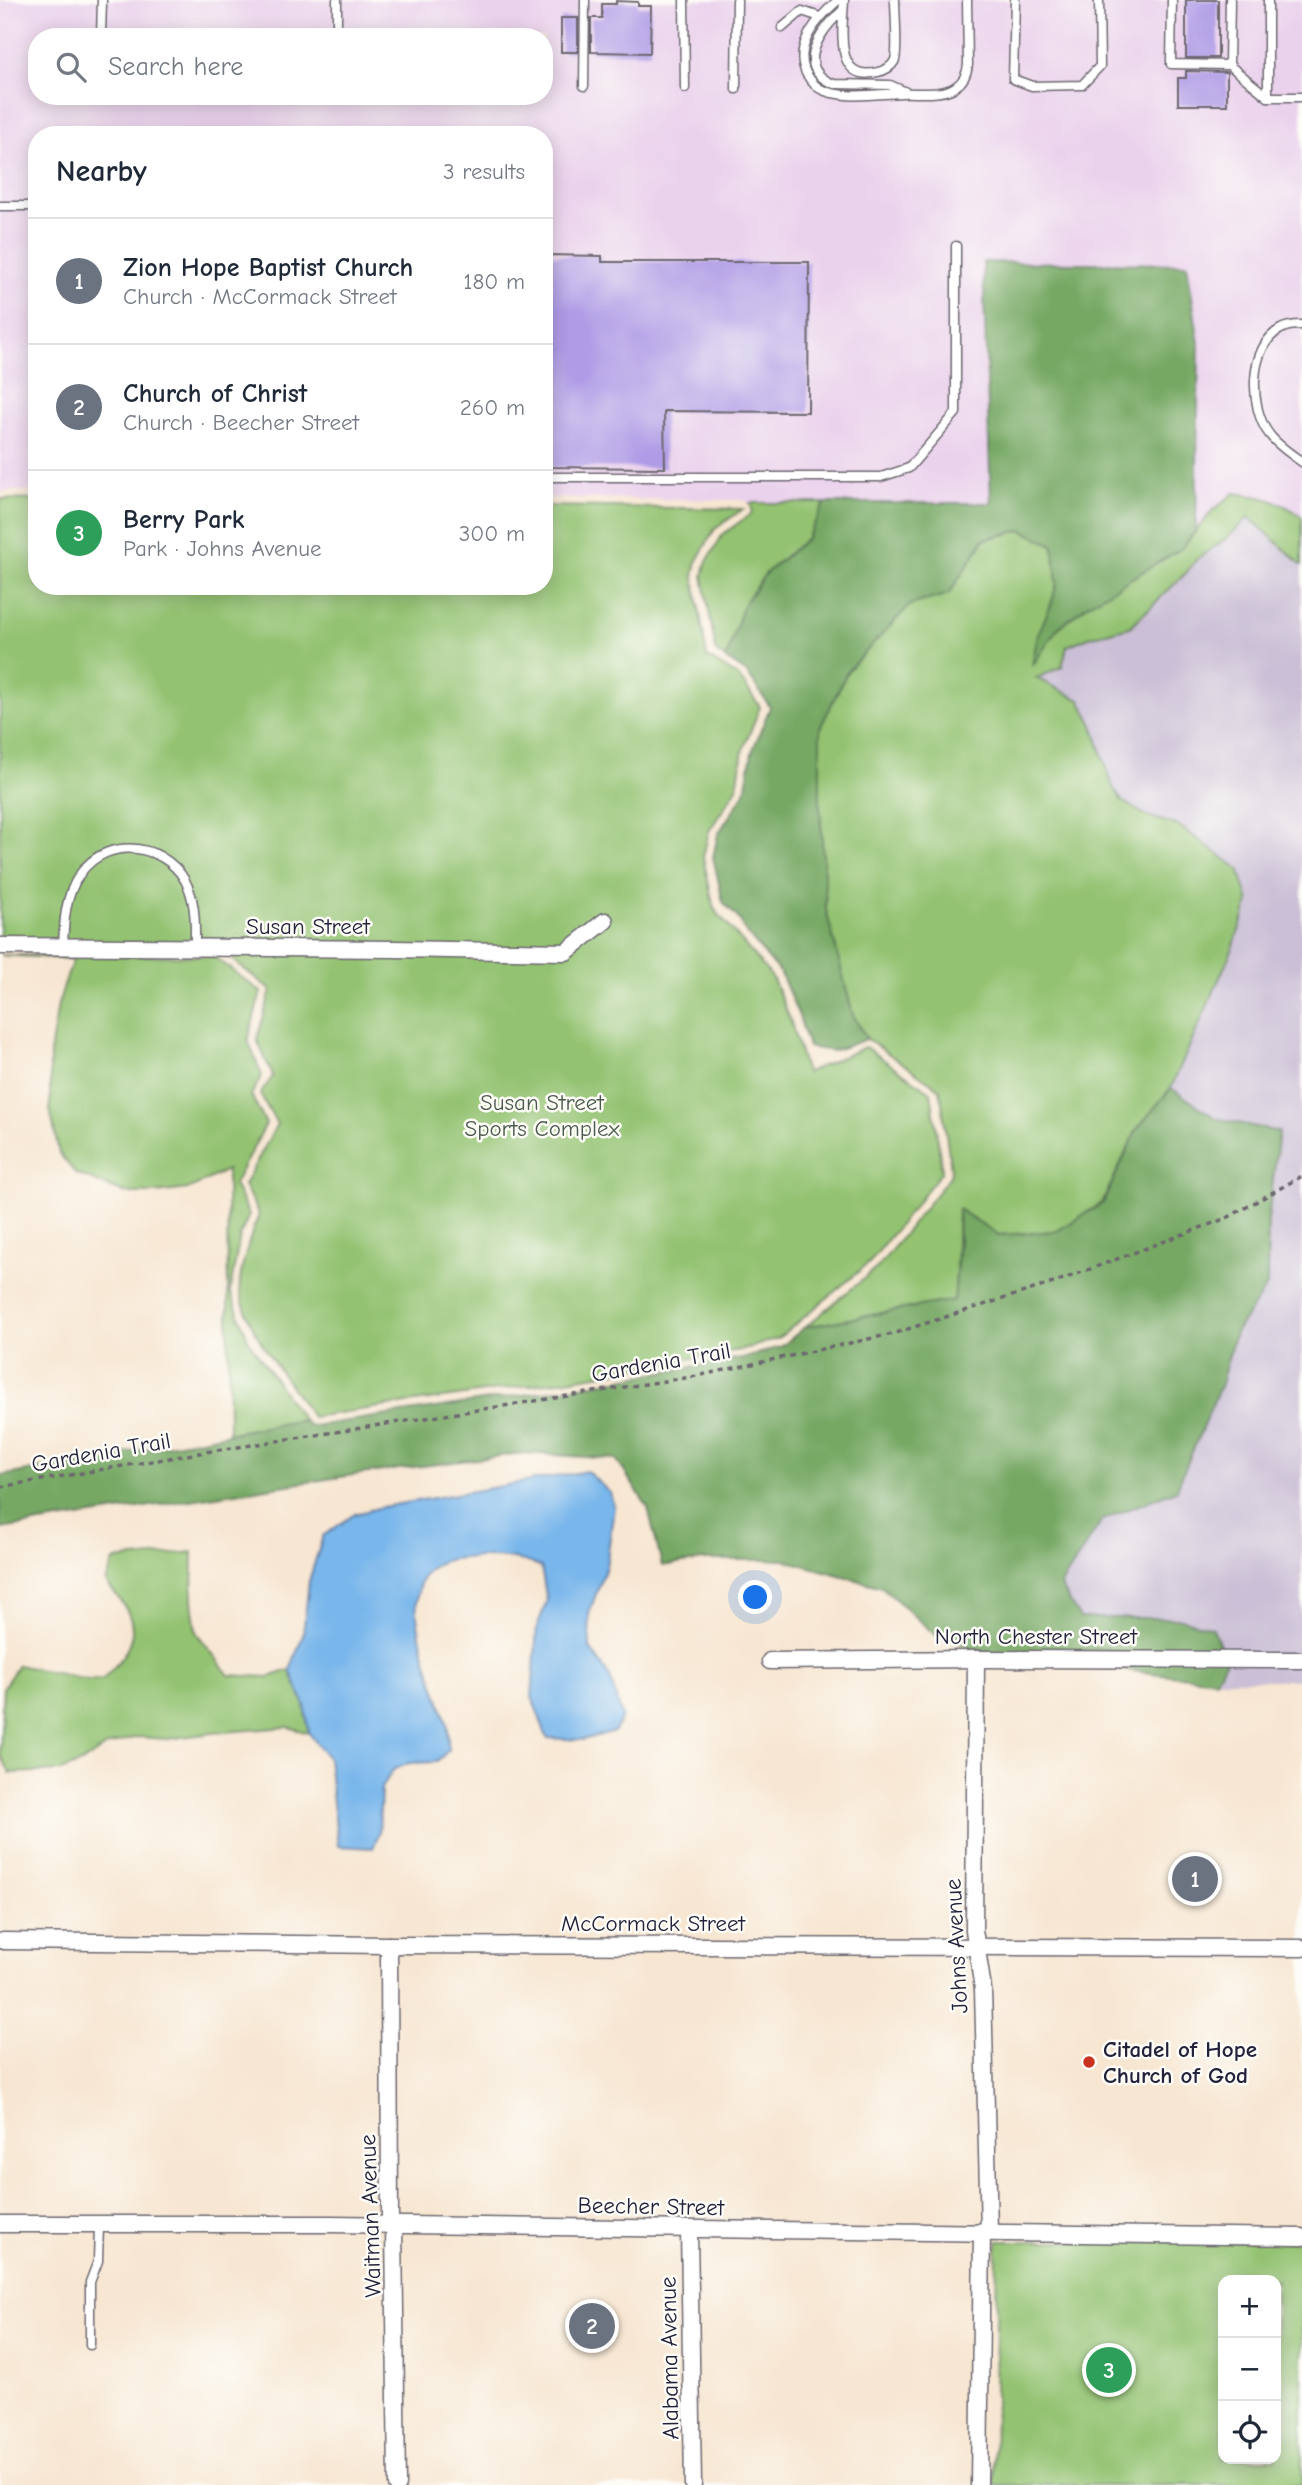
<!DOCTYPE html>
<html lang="en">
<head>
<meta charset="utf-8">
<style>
  :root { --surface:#fff; --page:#f6f6f7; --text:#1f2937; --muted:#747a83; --line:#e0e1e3; --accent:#c8321e }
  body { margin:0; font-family:"Comic Neue",sans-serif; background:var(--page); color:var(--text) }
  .controls { position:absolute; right:21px; bottom:21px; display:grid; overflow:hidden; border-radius:14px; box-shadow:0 4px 18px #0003 }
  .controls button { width:63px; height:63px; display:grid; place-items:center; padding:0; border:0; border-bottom:2px solid var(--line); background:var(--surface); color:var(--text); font:35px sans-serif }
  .you { position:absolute; left:756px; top:1598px; width:24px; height:24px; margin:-18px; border:5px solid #fff; border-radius:50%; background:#1a73e8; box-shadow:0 0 0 10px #1a73e833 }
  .badge { display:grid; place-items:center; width:46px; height:46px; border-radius:50%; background:var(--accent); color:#fff; font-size:23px; font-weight:700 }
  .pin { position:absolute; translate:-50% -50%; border:4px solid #fff; box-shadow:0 2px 7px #0006 }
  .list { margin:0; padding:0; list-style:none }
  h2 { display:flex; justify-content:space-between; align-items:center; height:91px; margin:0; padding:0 28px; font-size:30px }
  h2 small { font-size:23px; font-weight:400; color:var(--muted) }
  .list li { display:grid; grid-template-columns:46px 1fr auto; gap:21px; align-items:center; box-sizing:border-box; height:126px; padding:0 28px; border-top:2px solid var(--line) }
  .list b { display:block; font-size:26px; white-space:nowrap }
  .list p { margin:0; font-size:23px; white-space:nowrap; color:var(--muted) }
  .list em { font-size:23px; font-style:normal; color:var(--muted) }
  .icon { flex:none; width:38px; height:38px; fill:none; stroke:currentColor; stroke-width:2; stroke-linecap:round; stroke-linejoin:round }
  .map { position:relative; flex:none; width:1302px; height:2485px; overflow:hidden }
  .search { position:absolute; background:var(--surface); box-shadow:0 4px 18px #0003; left:28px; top:28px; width:525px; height:77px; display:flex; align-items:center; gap:18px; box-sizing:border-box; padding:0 24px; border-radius:28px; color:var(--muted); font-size:26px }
  .panel { position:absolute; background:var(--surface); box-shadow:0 4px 18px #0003; left:28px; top:126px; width:525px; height:469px; border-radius:28px }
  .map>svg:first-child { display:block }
  .built { fill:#ead1ec; fill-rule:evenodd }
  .industrial { fill:#cabfd6 }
  .green { fill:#93c271; stroke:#5a7256; stroke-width:2; fill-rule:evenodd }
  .forest { fill:#76a863; stroke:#4c654f; stroke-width:2 }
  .water { fill:#78b6eb; stroke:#4d6c93; stroke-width:2 }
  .building { fill:#af9be6 }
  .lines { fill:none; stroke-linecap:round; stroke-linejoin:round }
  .service-casing { stroke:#6d6770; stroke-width:11 }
  .minor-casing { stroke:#6d6770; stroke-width:19 }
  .path { stroke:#6d6770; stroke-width:3.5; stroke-dasharray:5 5; stroke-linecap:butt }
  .service { stroke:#fff; stroke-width:8 }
  .minor { stroke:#fff; stroke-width:16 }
  .poi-dot { fill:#c8321e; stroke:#fdfcf7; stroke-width:2.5 }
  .labels { text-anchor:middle; stroke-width:5; stroke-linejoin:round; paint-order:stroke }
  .street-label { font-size:23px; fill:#22223b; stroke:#fdfcf7 }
  .park-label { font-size:23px; fill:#4a5a4e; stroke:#fdfcf7 }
  .poi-label { font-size:23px; font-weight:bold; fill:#22223b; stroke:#fdfcf7; text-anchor:start }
</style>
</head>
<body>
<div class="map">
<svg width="1302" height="2485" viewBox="0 0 1302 2485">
  <rect width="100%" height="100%" fill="#fdfcf7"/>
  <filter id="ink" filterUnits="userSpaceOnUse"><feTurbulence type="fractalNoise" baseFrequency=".0143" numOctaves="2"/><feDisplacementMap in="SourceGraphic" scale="14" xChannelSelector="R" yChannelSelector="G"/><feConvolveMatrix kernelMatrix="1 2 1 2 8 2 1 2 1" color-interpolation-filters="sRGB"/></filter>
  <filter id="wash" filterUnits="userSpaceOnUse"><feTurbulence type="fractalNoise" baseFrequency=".00686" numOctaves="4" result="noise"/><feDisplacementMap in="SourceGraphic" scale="28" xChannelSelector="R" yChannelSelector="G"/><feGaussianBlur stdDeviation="1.57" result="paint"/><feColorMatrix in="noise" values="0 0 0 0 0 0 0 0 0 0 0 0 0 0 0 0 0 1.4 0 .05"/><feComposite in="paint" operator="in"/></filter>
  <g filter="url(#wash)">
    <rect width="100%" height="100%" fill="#f7e6d1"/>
    <path class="built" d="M0,0H1302V517L1290,507L1213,510L1196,530L1199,343L1187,264L983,262L985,372L991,503H750L743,500L544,498V135H37V491H0ZM37,37H544V96H37Z"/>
    <path class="industrial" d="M1249,517L1302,565V1680H1216L1226,1660L1177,1618H1080L1060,1586L1102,1520L1176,1490L1221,1384L1235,1333L1267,1286L1268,1220L1279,1132L1216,1118L1171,1088L1233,948L1249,901L1207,847L1179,826L1147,816L1122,801L1112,785L1093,725L1080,700L1035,678L1062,667L1067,646L1089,637L1130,627L1186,573L1196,560L1228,537Z"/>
    <g class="green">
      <path d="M1234,493C1260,496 1281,500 1302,517V565L1249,517L1228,537L1196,560L1186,573L1130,627L1089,637L1067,646L1062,667L1036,678L1080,700L1093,725L1112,785L1122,801L1147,816L1179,826L1239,869L1249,901L1233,948L1171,1088L1137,1129L1102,1203L1057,1231L999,1235L958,1209L955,1300L805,1327L878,1267L950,1176L951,1170L940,1089L867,1039L853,1015L826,910L820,807V728L848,670L910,605L949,594L984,540L1022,530L1053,545C1055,558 1058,571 1057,584C1052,612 1035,635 1033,664L1057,629L1087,605L1182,548L1213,510Z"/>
      <path d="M0,499L37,500V586H544V506L743,509L715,529L697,560L694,576L707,657L739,677L760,707L743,750L737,788L709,831L703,857L714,909L772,977L790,1019L806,1073L865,1047L931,1092L942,1171L870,1262L779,1338L746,1349L567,1380L312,1417C287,1378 251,1339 240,1292C237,1277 252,1230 259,1215L244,1185L277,1124L260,1094L273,1076L257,1040L271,990L217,948L0,946Z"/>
      <path d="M750,503H825L807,538L766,573L744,604L726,659L716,652L703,576L706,563L723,534L751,514L752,509Z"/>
      <path d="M0,955L213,956L261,992L248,1040L262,1076L251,1095L266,1124L234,1184L249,1215L240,1235L230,1291L249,1341L303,1420L229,1433L227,1170L188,1189L156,1193H124L75,1173L59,1153L50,1109V1053L58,1004L73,959Z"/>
      <path d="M193,1552L192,1600L196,1632L229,1675L269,1677L290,1670L305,1705L309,1733L288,1727L212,1733L167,1739L137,1737L106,1746L83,1762L61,1771L10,1773L0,1754L3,1688L18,1665L89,1680L103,1679C120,1662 140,1640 129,1615C125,1604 113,1592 106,1582L114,1560Z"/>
      <path d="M997,2241H1302V2485H994ZM1223,2280H1276V2459H1223Z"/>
    </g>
    <g class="forest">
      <path d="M983,262L1187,264L1199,343L1196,530L1182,548L1087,605L1057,629L1032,666L1038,634L1051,605L1057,583L1053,545L1022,530L984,539L949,594L910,605L848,670L820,728V807L826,910L853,1015L867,1039L833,1051L808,1047L799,1016L781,974L744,930L740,920L723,902L713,857L718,834L745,792L752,752L770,707L747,673L726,659L744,604L766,573L807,538L825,503H991Z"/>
      <path d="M1171,1088L1216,1118L1279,1132L1268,1220L1267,1286L1235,1333L1221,1384L1176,1490L1102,1520L1060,1586L1080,1618H1177L1213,1628L1226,1660L1216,1680L1057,1663L979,1651L935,1635L882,1587L785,1560H704L662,1566L648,1508L616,1459L524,1453L360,1474L0,1529V1476L303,1420L308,1425L314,1426L569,1388L748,1357L782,1346L805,1327L954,1300L959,1239L958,1209L999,1235L1057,1231L1103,1203L1137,1129Z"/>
    </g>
    <path class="water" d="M587,1471L610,1493L614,1507L606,1567L589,1613L590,1648L610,1677L622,1717L615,1731L583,1740L547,1738L532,1697L537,1627L547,1601L541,1567C517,1556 489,1556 462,1558C377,1562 435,1677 447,1724C449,1732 448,1742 448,1750L437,1762L409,1763L393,1770L381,1788L379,1833L373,1848L338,1846L328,1758L309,1733L305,1705L290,1670L303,1635L309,1581L323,1536L355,1514L382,1507Z"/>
    <g id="blocks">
      <g class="building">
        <rect x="1186" y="0" width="32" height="58"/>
        <path d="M616,1L638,2V6H651L650,53L591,52V18H602V4H616Z"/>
        <rect x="561" y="18" width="17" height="34"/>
        <path d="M1186,71L1227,72V105H1178V78H1186Z"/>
        <path d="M544,255L602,256V262H809L808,412L664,411L665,468L544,467Z"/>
      </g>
    </g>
  </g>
  <g filter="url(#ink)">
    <use href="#blocks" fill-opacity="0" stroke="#6d6770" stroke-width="2"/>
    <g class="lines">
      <g class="service-casing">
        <g id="service">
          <path d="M684,0L685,88"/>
          <path d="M838,0C818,18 793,45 806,73C811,82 816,88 825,91C848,99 877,94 901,93C917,92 941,96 955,87C963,82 967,74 968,65L967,0"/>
          <path d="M844,0C843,26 833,84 878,72C884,71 892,67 895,60C898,50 895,12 895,0"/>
          <path d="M1015,0L1013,79L1032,86L1082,85L1100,66L1099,0"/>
          <path d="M1172,0L1171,64L1229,65"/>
          <path d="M1230,0L1229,65L1268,97"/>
          <path d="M1268,0V97H1302"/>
          <path d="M843,10C822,29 792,68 834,84L890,85L906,92"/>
          <path d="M782,28L802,11L820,17"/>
          <path d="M101,37L102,0"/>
          <path d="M337,37V0"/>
          <path d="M584,86L585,0"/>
          <path d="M736,89L737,0"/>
          <path d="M0,206H37"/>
          <path d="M1302,325C1296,325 1286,326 1281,329C1248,346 1249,408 1269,434C1277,445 1291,454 1302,462"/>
          <path d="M544,477H881L909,468L956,413V246"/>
          <path d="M63,947C64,921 65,896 80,874C108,833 172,844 189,889C196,908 195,928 195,948"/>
          <path d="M90,2345V2282L98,2261L99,2224"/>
        </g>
      </g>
      <g class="minor-casing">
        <g id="minor">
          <path d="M0,946L395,949L566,952L605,921"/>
          <path d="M976,1659L974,1930L983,1989L989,2231"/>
          <path d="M770,1661L976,1659L1302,1660"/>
          <path d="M3,1941L389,1945L1302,1948"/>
          <path d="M389,1945L390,2219L394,2225L397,2485"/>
          <path d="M0,2224H331L1302,2237"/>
          <path d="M689,2230L693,2485"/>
          <path d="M979,2485L982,2231"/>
        </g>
      </g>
      <path class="path" d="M0,1487L193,1454L697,1376L892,1334L1053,1283L1227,1218L1302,1176"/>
      <use href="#service" class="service"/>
      <use href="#minor" class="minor"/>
    </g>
  </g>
  <circle class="poi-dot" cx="1089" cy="2062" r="7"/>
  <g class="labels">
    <g class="street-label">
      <text x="308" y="934">Susan Street</text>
      <text transform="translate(661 1362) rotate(-10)" y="8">Gardenia Trail</text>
      <text transform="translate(101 1452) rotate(-10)" y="8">Gardenia Trail</text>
      <text x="1036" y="1644">North Chester Street</text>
      <text x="653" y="1931">McCormack Street</text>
      <text transform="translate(956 1946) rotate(-93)" y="8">Johns Avenue</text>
      <text transform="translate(651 2206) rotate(1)" y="8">Beecher Street</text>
      <text transform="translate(370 2216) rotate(-92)" y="8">Waitman Avenue</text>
      <text transform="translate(669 2358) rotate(-91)" y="8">Alabama Avenue</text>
    </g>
    <g class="park-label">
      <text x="542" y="1110">Susan Street<tspan x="542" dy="26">Sports Complex</tspan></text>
    </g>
    <g class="poi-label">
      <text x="1103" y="2057">Citadel of Hope<tspan x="1103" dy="26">Church of God</tspan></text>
    </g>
  </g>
</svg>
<div class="controls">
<button>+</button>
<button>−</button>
<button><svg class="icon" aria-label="locate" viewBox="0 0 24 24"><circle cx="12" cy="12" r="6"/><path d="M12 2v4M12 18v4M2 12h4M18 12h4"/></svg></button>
</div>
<div class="you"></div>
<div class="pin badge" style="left:1195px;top:1879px;background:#6b7280">1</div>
<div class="pin badge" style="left:592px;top:2326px;background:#6b7280">2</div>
<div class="pin badge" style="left:1109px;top:2370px;background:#2e9e5b">3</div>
<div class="search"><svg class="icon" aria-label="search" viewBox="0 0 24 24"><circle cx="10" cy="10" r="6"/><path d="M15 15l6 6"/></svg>Search here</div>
<section class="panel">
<h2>Nearby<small>3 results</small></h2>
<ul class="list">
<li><span class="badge" style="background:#6b7280">1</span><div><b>Zion Hope Baptist Church</b><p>Church · McCormack Street</p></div><em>180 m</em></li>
<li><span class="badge" style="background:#6b7280">2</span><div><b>Church of Christ</b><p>Church · Beecher Street</p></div><em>260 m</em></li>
<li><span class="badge" style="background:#2e9e5b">3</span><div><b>Berry Park</b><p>Park · Johns Avenue</p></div><em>300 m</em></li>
</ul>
</section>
</div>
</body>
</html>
